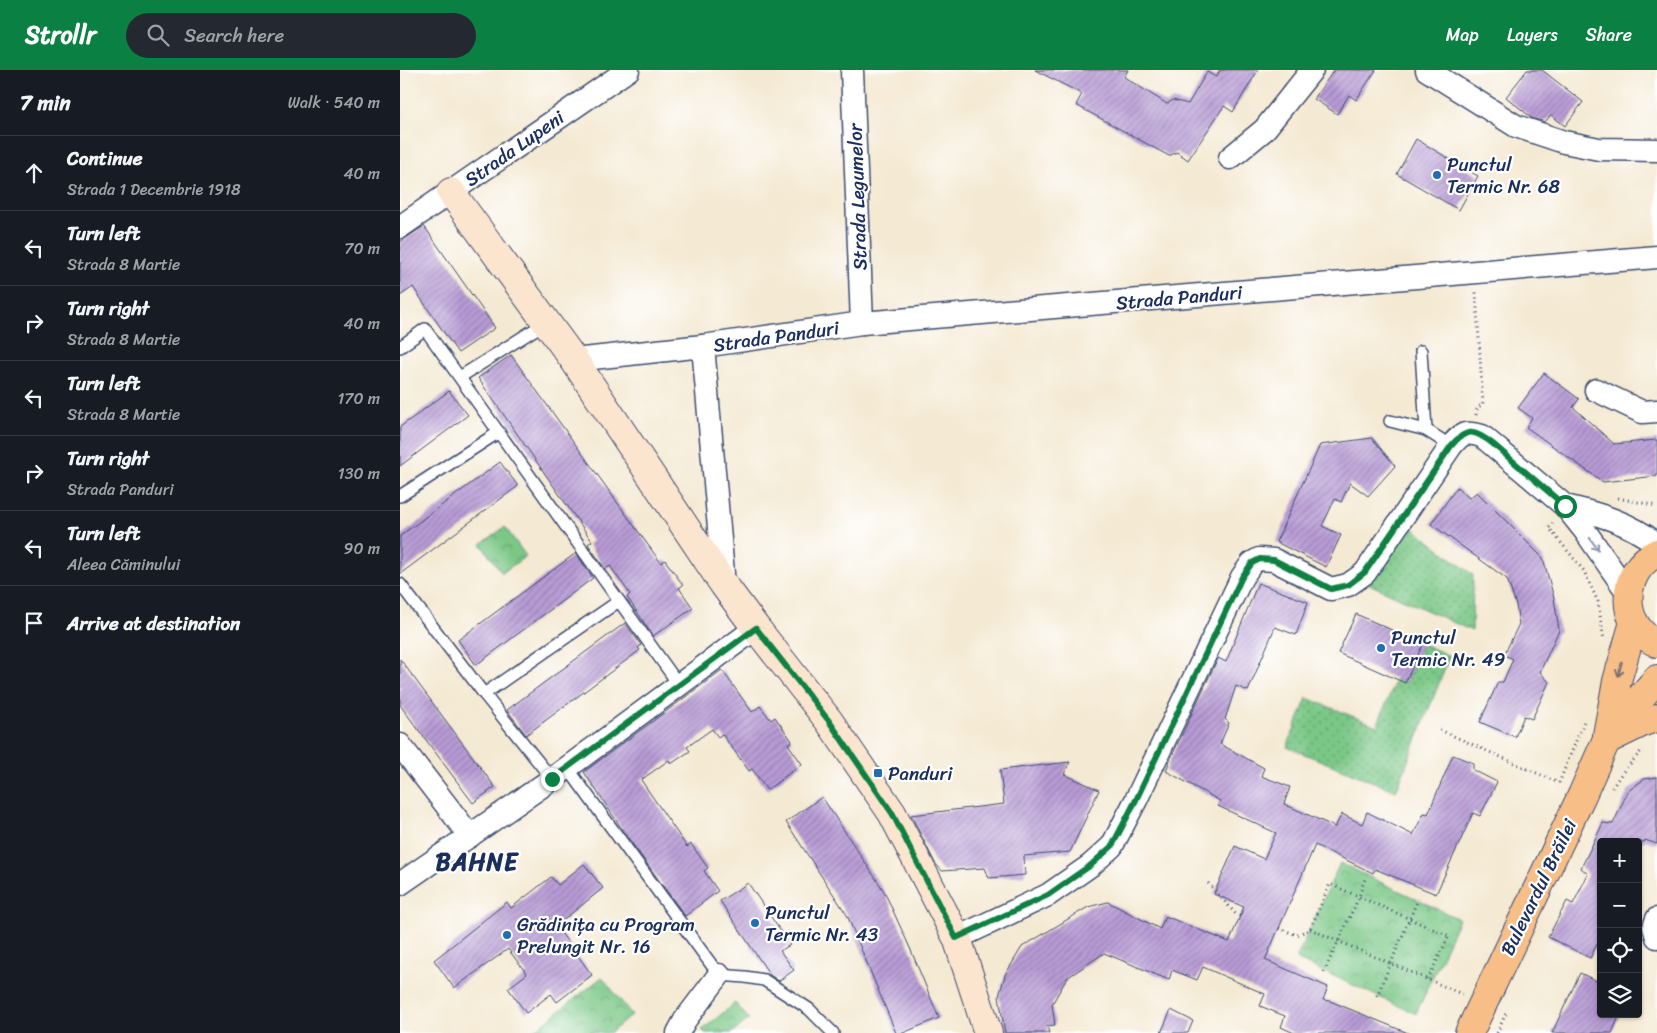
<!DOCTYPE html>
<html lang="en">
<head>
<meta charset="utf-8">
<style>
  :root { --surface:#171b24; --page:#242831; --text:#f1f3f6; --muted:#9ea1a6; --line:#363941; --accent:#0b8043 }
  body { margin:0; font-family:Sriracha,sans-serif; background:var(--page); color:var(--text) }
  .controls { position:absolute; right:15px; bottom:15px; display:grid; overflow:hidden; border-radius:5px; box-shadow:0 1px 4px #0004 }
  .controls button { width:45px; height:45px; display:grid; place-items:center; padding:0; border:0; border-bottom:1px solid var(--line); background:var(--surface); color:var(--text); font:25px sans-serif }
  .stop { position:absolute; width:15px; height:15px; margin:-11px; border:4px solid #0b8043; border-radius:50%; background:#fff }
  .stop.end { background:#0b8043; border-color:#fff; box-shadow:0 1px 5px #0008 }
  .list { margin:0; padding:0; list-style:none }
  h2 { display:flex; justify-content:space-between; align-items:center; height:65px; margin:0; padding:0 20px; font-size:21px }
  h2 small { font-size:16px; font-weight:400; color:var(--muted) }
  .list li { display:grid; grid-template-columns:32px 1fr auto; gap:15px; align-items:center; box-sizing:border-box; height:75px; padding:0 20px; border-top:1px solid var(--line) }
  .list b { display:block; font-size:19px; white-space:nowrap }
  .list p { margin:0; font-size:16px; white-space:nowrap; color:var(--muted) }
  .list em { font-size:16px; font-style:normal; color:var(--muted) }
  .icon { flex:none; width:28px; height:28px; fill:none; stroke:currentColor; stroke-width:2; stroke-linecap:round; stroke-linejoin:round }
  .map { position:relative; flex:none; width:1257px; height:963px; overflow:hidden }
  header { display:flex; align-items:center; gap:30px; box-sizing:border-box; height:70px; padding:0 25px; background:var(--accent); color:#fff }
  header strong { font-size:24px }
  nav { display:flex; gap:28px; margin-inline-start:auto; font-size:18px }
  .search { width:350px; height:45px; background:var(--page); display:flex; align-items:center; gap:12px; box-sizing:border-box; padding:0 18px; border-radius:28px; color:var(--muted); font-size:19px }
  main { display:flex }
  aside { flex:1; background:var(--surface) }
  .map>svg:first-child { display:block }
  .grass { fill:url(#grass-dots); stroke:#4a7b72 }
  .park { fill:url(#park-crowns); stroke:#4a7b72 }
  .building { fill:url(#building-hatch) }
  .lines { fill:none; stroke-linecap:round; stroke-linejoin:round }
  .lane-casing { stroke:#3c4b6f; stroke-width:14 }
  .street-casing { stroke:#3c4b6f; stroke-width:25 }
  .secondary-casing { stroke:#3c4b6f; stroke-width:30 }
  .primary-casing { stroke:#3c4b6f; stroke-width:30 }
  .path { stroke:#3c4b6f; stroke-width:3; stroke-dasharray:1 4; stroke-linecap:butt }
  .lane { stroke:#fff; stroke-width:11 }
  .street { stroke:#fff; stroke-width:22 }
  .secondary { stroke:#fce5cf; stroke-width:28 }
  .primary { stroke:#f7be88; stroke-width:28 }
  .oneway { stroke:#8d97ae }
  .oneway2 { stroke:#7e6f71 }
  .route { stroke:#0b8043; stroke-width:6 }
  .poi-dot { fill:#1f6fb2; stroke:#fff; stroke-width:2 }
  .labels { text-anchor:middle; stroke-width:4.5; stroke-linejoin:round; paint-order:stroke }
  .street-label { font-size:19px; fill:#1b2f5e; stroke:#fff }
  .poi-label { font-size:19px; fill:#1b2f5e; stroke:#fff; text-anchor:start }
  .district-label { font-size:24px; font-weight:bold; letter-spacing:1px; fill:#1b2f5e; stroke:#fff }
</style>
</head>
<body>
<header>
<strong>Strollr</strong>
<div class="search"><svg class="icon" aria-label="search" viewBox="0 0 24 24"><circle cx="10" cy="10" r="6"/><path d="M15 15l6 6"/></svg>Search here</div>
<nav><a>Map</a><a>Layers</a><a>Share</a></nav>
</header>
<main>
<aside>
<h2>7 min<small>Walk · 540 m</small></h2>
<ul class="list">
<li><svg class="icon" aria-label="ahead" viewBox="0 0 24 24"><path d="M12 20V5M6 11l6-6 6 6"/></svg><div><b>Continue</b><p>Strada 1 Decembrie 1918</p></div><em>40 m</em></li>
<li><svg class="icon" aria-label="left" viewBox="0 0 24 24"><path d="M17 20v-9H6M10 6l-5 5 5 5"/></svg><div><b>Turn left</b><p>Strada 8 Martie</p></div><em>70 m</em></li>
<li><svg class="icon" aria-label="right" viewBox="0 0 24 24"><path d="M7 20v-9h11M14 6l5 5-5 5"/></svg><div><b>Turn right</b><p>Strada 8 Martie</p></div><em>40 m</em></li>
<li><svg class="icon" aria-label="left" viewBox="0 0 24 24"><path d="M17 20v-9H6M10 6l-5 5 5 5"/></svg><div><b>Turn left</b><p>Strada 8 Martie</p></div><em>170 m</em></li>
<li><svg class="icon" aria-label="right" viewBox="0 0 24 24"><path d="M7 20v-9h11M14 6l5 5-5 5"/></svg><div><b>Turn right</b><p>Strada Panduri</p></div><em>130 m</em></li>
<li><svg class="icon" aria-label="left" viewBox="0 0 24 24"><path d="M17 20v-9H6M10 6l-5 5 5 5"/></svg><div><b>Turn left</b><p>Aleea Căminului</p></div><em>90 m</em></li>
<li><svg class="icon" aria-label="arrive" viewBox="0 0 24 24"><path d="M6 21V4h12l-3 4 3 4H6"/></svg><div><b>Arrive at destination</b></div></li>
</ul>
</aside>
<div class="map">
<svg width="1257" height="963" viewBox="0 0 1257 963">
  <defs>
    <pattern id="grass-dots" width="8" height="8" patternUnits="userSpaceOnUse" patternTransform="scale(1.25)"><rect width="8" height="8" fill="#7ac786"/><path d="M2 2h.1M6 6h.1" fill="none" stroke="#63a271" stroke-width="1.8" stroke-linecap="round"/></pattern>
    <pattern id="park-crowns" width="20" height="18" patternUnits="userSpaceOnUse" patternTransform="scale(1.25)"><rect width="20" height="18" fill="#7ac786"/><path d="M2 6a3 3 0 1 1 6 0M12 15a3 3 0 1 1 6 0" fill="none" stroke="#63a271"/></pattern>
    <pattern id="building-hatch" width="6" height="6" patternUnits="userSpaceOnUse" patternTransform="scale(1.25)"><rect width="6" height="6" fill="#b89bd5"/><path d="M-1 1l2-2M0 6l6-6M5 7l2-2" fill="none" stroke="#957fb0"/></pattern>
  </defs>
  <rect width="100%" height="100%" fill="#fff"/>
  <filter id="ink" filterUnits="userSpaceOnUse"><feTurbulence type="fractalNoise" baseFrequency=".02" numOctaves="2"/><feDisplacementMap in="SourceGraphic" scale="10" xChannelSelector="R" yChannelSelector="G"/><feConvolveMatrix kernelMatrix="1 2 1 2 8 2 1 2 1" color-interpolation-filters="sRGB"/></filter>
  <filter id="wash" filterUnits="userSpaceOnUse"><feTurbulence type="fractalNoise" baseFrequency=".0096" numOctaves="4" result="noise"/><feDisplacementMap in="SourceGraphic" scale="20" xChannelSelector="R" yChannelSelector="G"/><feGaussianBlur stdDeviation="1.12" result="paint"/><feColorMatrix in="noise" values="0 0 0 0 0 0 0 0 0 0 0 0 0 0 0 0 0 1.4 0 .05"/><feComposite in="paint" operator="in"/></filter>
  <g filter="url(#wash)">
    <rect width="100%" height="100%" fill="#f4e9d2"/>
    <g class="grass">
      <path d="M1005,452L1073,505L1072,561L967,513Z"/>
      <path d="M1023,574L1050,586L996,721L887,677L907,628L977,656L996,609L1006,613Z"/>
    </g>
    <g class="park">
      <path d="M105,457L126,486L102,503L81,474Z"/>
      <path d="M940,793L1059,849L1016,944L896,889Z"/>
      <path d="M202,907L232,945L210,963H131Z"/>
      <path d="M335,933L349,949L332,963H305L302,960Z"/>
    </g>
    <g id="blocks">
      <g class="building">
        <path d="M635,0H728L724,7L767,34L773,30L788,34L807,2L816,7L820,0H858L833,42L824,36L788,90L777,82L769,86L676,35L682,24Z"/>
        <path d="M934,0H976L956,30L949,25L937,44L914,29Z"/>
        <path d="M1127,0H1142L1183,32L1165,56L1151,45L1145,52L1132,48L1106,27Z"/>
        <path d="M1016,69L1078,106L1059,140L997,104Z"/>
        <path d="M24,156L95,258L58,283L13,217L0,226V172Z"/>
        <path d="M111,285L261,493L265,490L283,515L279,518L293,538L253,566L227,527L230,524L210,496L205,499L188,474L192,471L78,308Z"/>
        <path d="M1144,303L1179,329L1173,337L1214,374L1257,370V406L1203,412L1126,357L1132,348L1118,338Z"/>
        <path d="M49,321L68,345L0,396V357Z"/>
        <path d="M972,368L995,396L968,426L950,413L941,432L935,429L922,456L941,465L926,497L876,472L920,375Z"/>
        <path d="M100,392L118,416L0,504V466Z"/>
        <path d="M1057,417L1069,428L1077,422L1143,488L1154,528L1159,560L1140,602L1149,612L1132,649L1124,646L1115,667L1080,652L1098,612H1103L1113,589L1104,585L1119,554L1116,535L1107,509L1031,454Z"/>
        <path d="M176,483L193,508L76,595L58,570Z"/>
        <path d="M858,513L908,532L896,565L875,557L848,621L836,616L825,649L829,653L820,674L864,698L861,706L890,717L884,734L935,757L942,744L962,754L967,742L1013,765L1024,743L1028,744L1053,685L1073,693V700L1097,712L1080,746L1073,743L1036,824L975,799L973,803L915,775L865,890L928,917L923,930L930,931L1008,963H894L881,957L885,946L860,936L865,924L803,897L797,910L772,900L769,910L704,883L667,908L652,934L655,955L647,956L649,963H605L599,926L605,905L622,877L688,837L708,832L760,859L765,846L829,872L844,837L814,824L835,776L864,789L876,763L818,736L820,731L766,701L770,690L818,588L826,592Z"/>
        <path d="M956,544L1023,574L1005,613L938,583Z"/>
        <path d="M225,553L241,575L238,578L240,580L126,665L107,640Z"/>
        <path d="M0,589L95,717L73,733L0,635Z"/>
        <path d="M322,600L352,642L360,636L371,650L375,647L392,671L388,674L402,694L367,720L352,699L349,701L322,664L318,667L312,659L287,677L290,681L271,694L269,690L241,710L287,777L291,774L308,798L304,801L318,821L285,846L226,765L184,702Z"/>
        <path d="M670,692L664,704L699,720L670,782L624,786L625,805L589,808L585,798L542,801L535,793L511,745L604,734L600,700Z"/>
        <path d="M1257,707V774L1245,770L1244,772H1201V867L1190,888L1148,867L1167,831L1173,834L1188,804L1181,798L1203,753L1213,754L1228,721L1244,709Z"/>
        <path d="M422,727L484,821L510,878L539,948L503,963H496L447,845L386,752Z"/>
        <path d="M184,794L203,818L156,856L192,905L157,932L151,924L126,943L108,918L127,904L108,879L54,918L34,890L107,832L111,838L151,807L158,815Z"/>
        <path d="M348,813L390,875L380,881L394,900L379,911L370,905L320,831Z"/>
        <path d="M1180,903L1201,913V944H1220L1212,963H1152Z"/>
        <path d="M771,940L793,951L788,963H761Z"/>
      </g>
    </g>
  </g>
  <g filter="url(#ink)">
    <use href="#blocks" fill-opacity="0" stroke="#3c4b6f" stroke-width="1"/>
    <g class="lines">
      <g class="lane-casing">
        <g id="lane">
          <path d="M0,277L25,259L279,615"/>
          <path d="M1021,281L1026,360"/>
          <path d="M60,307L145,253"/>
          <path d="M990,351L1026,360L1051,376"/>
          <path d="M0,426L99,362"/>
          <path d="M0,514L84,624L152,709"/>
          <path d="M84,624L219,531"/>
          <path d="M167,697L319,905L345,907L364,910L409,939L433,963"/>
        </g>
      </g>
      <g class="street-casing">
        <g id="street">
          <path d="M452,0L462,253"/>
          <path d="M1027,0L1116,56L1164,72L1199,79L1257,80"/>
          <path d="M830,88L864,60L912,0"/>
          <path d="M0,157L228,0"/>
          <path d="M303,276L324,515"/>
          <path d="M174,290L303,276L462,253L1257,187"/>
          <path d="M1196,320L1242,342L1257,341"/>
          <path d="M1165,436C1199,444 1228,452 1257,474"/>
          <path d="M0,675L70,766"/>
          <path d="M0,814L152,709L356,558"/>
          <path d="M1257,849L1254,857L1257,867"/>
          <path d="M557,868L648,825L691,795L712,776L736,730L842,507L852,493L859,489L874,490L931,519L948,515L965,503L1051,376C1062,363 1065,361 1082,366L1165,436L1185,461L1228,523"/>
          <path d="M278,963L285,950L319,905"/>
        </g>
      </g>
      <g class="secondary-casing">
        <path id="secondary" d="M51,122L174,290L324,515L356,558L429,651L492,743L557,868L588,963"/>
      </g>
      <g class="primary-casing">
        <g id="primary">
          <path d="M1257,483C1220,500 1218,557 1257,573"/>
          <path d="M1207,665L1217,611L1234,552"/>
          <path d="M1209,669L1246,651L1257,648"/>
          <path d="M1069,963L1182,725L1206,671L1224,646L1257,609"/>
        </g>
      </g>
      <g class="path">
        <path d="M1076,345L1077,338L1083,334L1076,222"/>
        <path d="M1218,428L1257,436"/>
        <path d="M1153,453L1149,458L1184,501L1198,532L1204,570"/>
        <path d="M1040,660L1159,713"/>
        <path d="M1159,713L1185,649"/>
        <path d="M1212,718L1222,703L1242,680"/>
        <path d="M808,813L835,843L840,846"/>
        <path d="M879,858L897,865L910,859L930,814L1049,866L1028,909"/>
        <path d="M910,859L1062,924"/>
        <path d="M924,902L959,827L966,806"/>
        <path d="M977,926L1018,829"/>
        <path d="M1097,963L1107,941"/>
      </g>
      <use href="#lane" class="lane"/>
      <use href="#street" class="street"/>
      <use href="#secondary" class="secondary"/>
      <use href="#primary" class="primary"/>
    </g>
    <defs><path id="oneway-shaft" d="M-6 0H5M1.5-3L5.5 0L1.5 3" fill="none" stroke-width="1.6" stroke-linecap="round" stroke-linejoin="round" transform="scale(1.25)"/></defs>
    <use class="oneway" href="#oneway-shaft" transform="translate(1194 474) rotate(55)"/>
    <use class="oneway2" href="#oneway-shaft" transform="translate(1220 599) rotate(104)"/>
  </g>
  <g class="lines" filter="url(#ink)">
    <path class="route" d="M152,709L356,558L429,651L492,743L556,868L648,825L691,795L712,776L736,730L842,507L852,493L860,489L874,490L931,519L948,515L965,502L1051,376C1067,357 1075,360 1093,374L1165,436"/>
  </g>
  <g class="poi-dot">
    <circle cx="1037" cy="105" r="5"/>
    <circle cx="981" cy="578" r="5"/>
    <rect x="473" y="698" width="10" height="10" rx="2.5"/>
    <circle cx="355" cy="853" r="5"/>
    <circle cx="107" cy="865" r="5"/>
  </g>
  <g class="labels">
    <g class="street-label">
      <text transform="translate(114 78) rotate(-35)" y="7">Strada Lupeni</text>
      <text transform="translate(457 127) rotate(-92)" y="7">Strada Legumelor</text>
      <text transform="translate(779 227) rotate(-5)" y="7">Strada Panduri</text>
      <text transform="translate(376 266) rotate(-8)" y="7">Strada Panduri</text>
      <text transform="translate(1138 817) rotate(-64)" y="7">Bulevardul Brăilei</text>
    </g>
    <g class="poi-label">
      <text x="1047" y="101">Punctul<tspan x="1047" dy="22">Termic Nr. 68</tspan></text>
      <text x="991" y="574">Punctul<tspan x="991" dy="22">Termic Nr. 49</tspan></text>
      <text x="488" y="710">Panduri</text>
      <text x="365" y="849">Punctul<tspan x="365" dy="22">Termic Nr. 43</tspan></text>
      <text x="117" y="861">Grădinița cu Program<tspan x="117" dy="22">Prelungit Nr. 16</tspan></text>
    </g>
    <g class="district-label">
      <text x="77" y="800">BAHNE</text>
    </g>
  </g>
</svg>
<div class="controls">
<button>+</button>
<button>−</button>
<button><svg class="icon" aria-label="locate" viewBox="0 0 24 24"><circle cx="12" cy="12" r="6"/><path d="M12 2v4M12 18v4M2 12h4M18 12h4"/></svg></button>
<button><svg class="icon" aria-label="layers" viewBox="0 0 24 24"><path d="M12 4l9 5-9 5-9-5zM3 14l9 5 9-5"/></svg></button>
</div>
<div class="stop" style="left:1165px;top:436px"></div>
<div class="stop end" style="left:152px;top:709px"></div>
</div>
</main>
</body>
</html>
